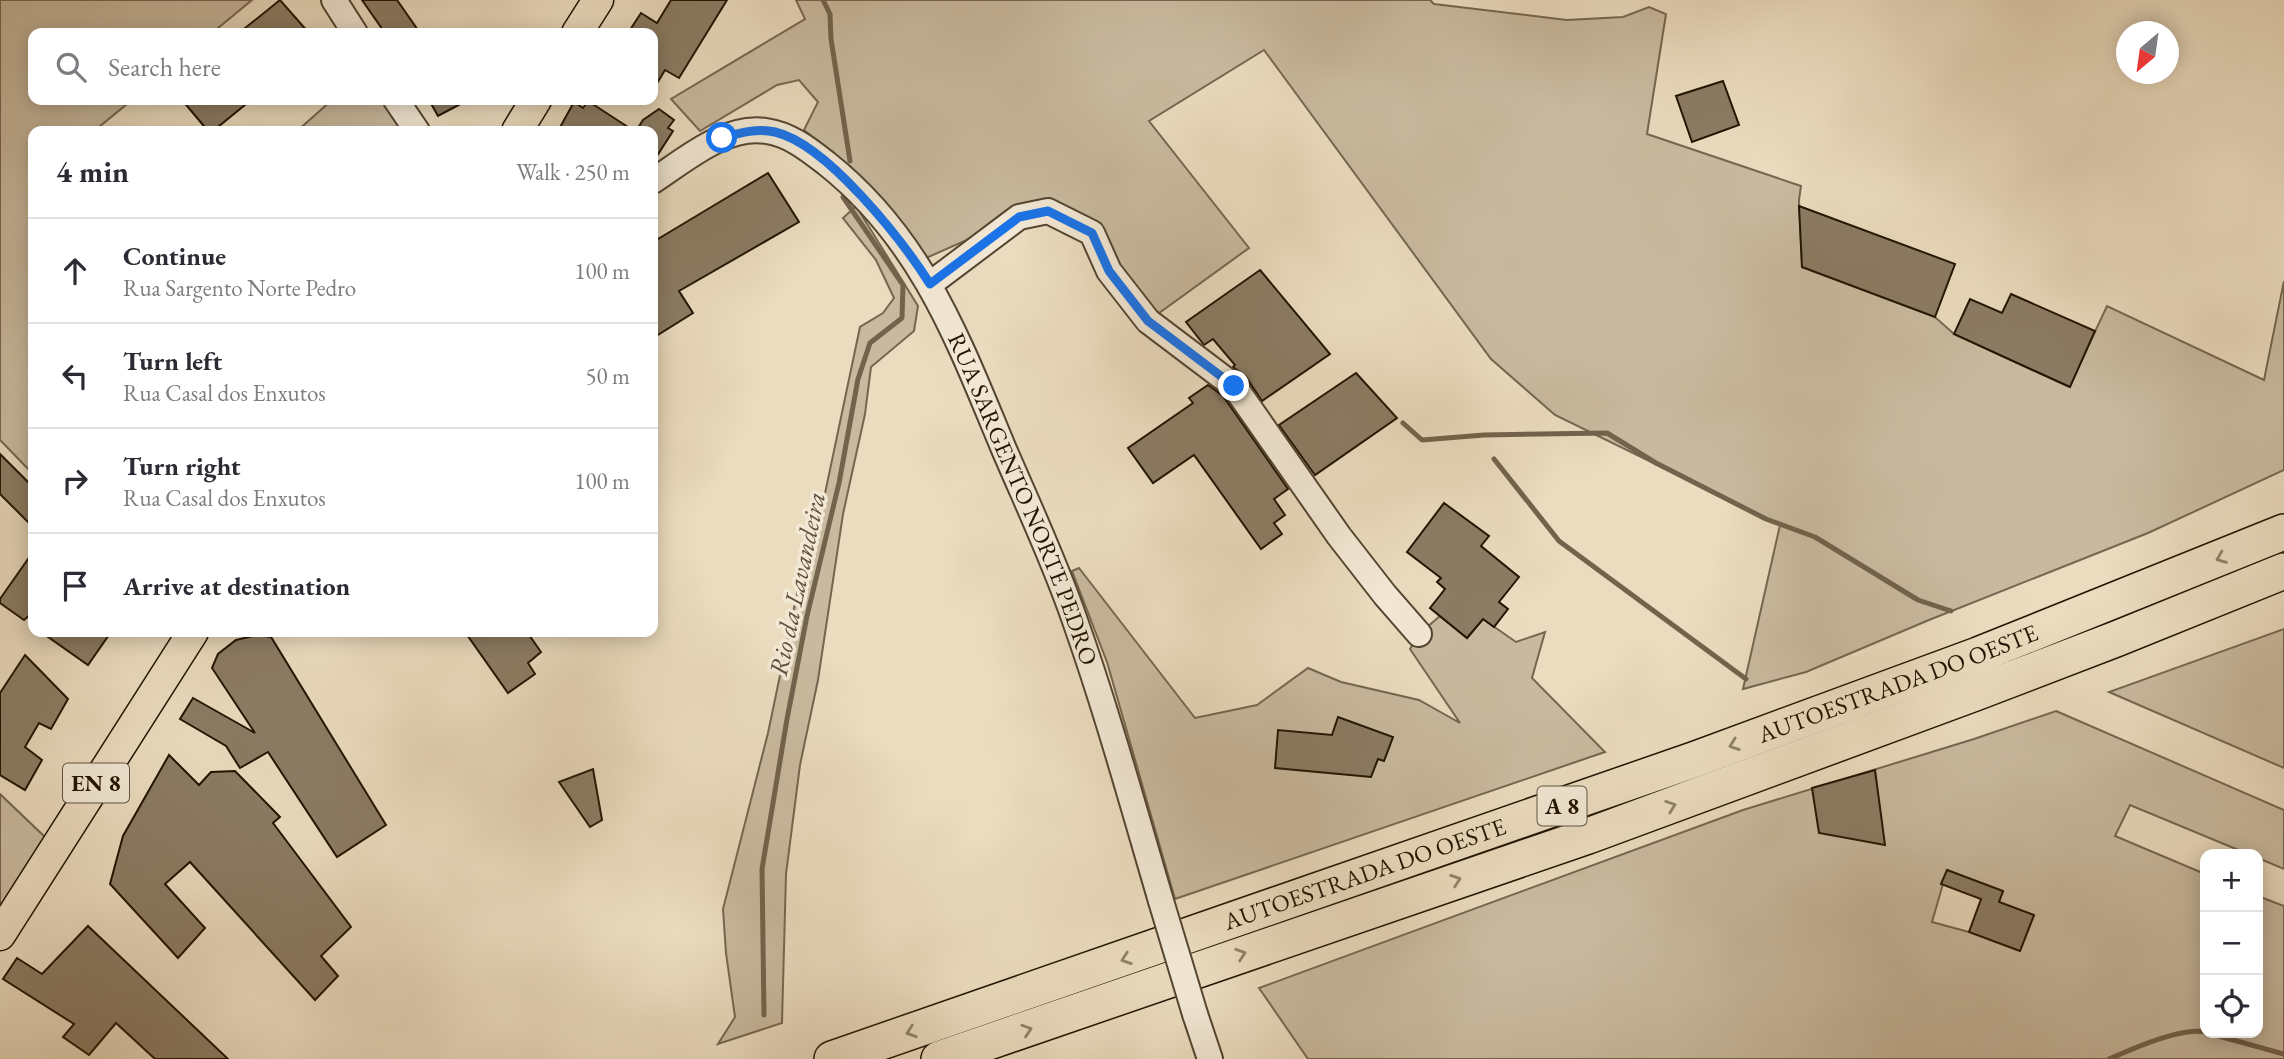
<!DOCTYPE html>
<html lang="en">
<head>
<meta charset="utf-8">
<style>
  :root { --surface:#fff; --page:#f2f2f3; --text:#2b2b33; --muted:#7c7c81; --line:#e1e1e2 }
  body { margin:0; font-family:"EB Garamond",serif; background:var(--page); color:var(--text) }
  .controls { position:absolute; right:21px; bottom:21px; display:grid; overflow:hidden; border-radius:14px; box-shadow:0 4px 18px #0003 }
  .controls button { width:63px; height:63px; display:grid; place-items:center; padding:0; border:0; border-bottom:2px solid var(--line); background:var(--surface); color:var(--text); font:35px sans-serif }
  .compass { position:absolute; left:2116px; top:21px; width:63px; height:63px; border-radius:50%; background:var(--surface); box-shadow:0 4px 18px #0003; rotate:209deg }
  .stop { position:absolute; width:21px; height:21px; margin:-16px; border:5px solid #1a73e8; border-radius:50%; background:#fff }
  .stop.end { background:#1a73e8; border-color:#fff; box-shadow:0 2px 7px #0008 }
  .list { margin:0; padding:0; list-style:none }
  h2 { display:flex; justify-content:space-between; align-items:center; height:91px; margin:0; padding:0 28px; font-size:30px }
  h2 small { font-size:23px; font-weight:400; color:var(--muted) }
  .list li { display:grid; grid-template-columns:46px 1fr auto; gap:21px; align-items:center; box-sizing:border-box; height:105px; padding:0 28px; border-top:2px solid var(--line) }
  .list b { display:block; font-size:26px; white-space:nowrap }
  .list p { margin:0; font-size:23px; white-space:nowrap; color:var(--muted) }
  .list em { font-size:23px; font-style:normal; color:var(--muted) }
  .icon { flex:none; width:38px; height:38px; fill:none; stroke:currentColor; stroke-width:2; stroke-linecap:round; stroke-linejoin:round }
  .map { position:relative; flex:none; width:2284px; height:1059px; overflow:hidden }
  .search { position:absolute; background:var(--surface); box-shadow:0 4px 18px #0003; left:28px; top:28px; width:630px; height:77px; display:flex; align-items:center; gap:18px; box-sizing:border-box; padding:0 24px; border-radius:14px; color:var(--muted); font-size:26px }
  .panel { position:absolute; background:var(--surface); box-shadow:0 4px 18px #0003; left:28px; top:126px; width:630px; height:511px; border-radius:14px }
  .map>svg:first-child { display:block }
  .green { fill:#c9ba9f; stroke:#766650; stroke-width:2; fill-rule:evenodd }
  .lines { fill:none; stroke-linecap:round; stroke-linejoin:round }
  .stream { stroke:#72634c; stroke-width:5 }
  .building { fill:#8b7c64; stroke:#221301; stroke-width:2 }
  .minor-casing { stroke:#544530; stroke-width:28 }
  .major-casing { stroke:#221301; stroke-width:33 }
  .highway-casing { stroke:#221301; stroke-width:38 }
  .minor { stroke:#f2e8d5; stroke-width:24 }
  .major { stroke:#ebdcbf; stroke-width:30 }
  .highway { stroke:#ebdcbf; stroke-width:35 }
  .minor-bridge-casing { stroke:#544530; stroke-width:28; stroke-linecap:butt }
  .minor-bridge { stroke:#f2e8d5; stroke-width:24 }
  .oneway { stroke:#91826a }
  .route { stroke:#1a73e8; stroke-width:9 }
  .labels { text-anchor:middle; stroke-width:7; stroke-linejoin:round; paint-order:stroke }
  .shield { fill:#f2e8d5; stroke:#605341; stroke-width:2 }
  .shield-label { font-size:23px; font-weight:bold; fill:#221301 }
  .street-label { font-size:24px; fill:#221301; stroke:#f2e8d5 }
  .water-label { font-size:26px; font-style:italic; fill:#5e4f39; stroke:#f2e8d5 }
</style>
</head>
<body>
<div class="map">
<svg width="2284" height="1059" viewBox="0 0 2284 1059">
  <rect width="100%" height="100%" fill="#ebdcbf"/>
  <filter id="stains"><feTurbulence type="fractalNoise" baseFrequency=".00286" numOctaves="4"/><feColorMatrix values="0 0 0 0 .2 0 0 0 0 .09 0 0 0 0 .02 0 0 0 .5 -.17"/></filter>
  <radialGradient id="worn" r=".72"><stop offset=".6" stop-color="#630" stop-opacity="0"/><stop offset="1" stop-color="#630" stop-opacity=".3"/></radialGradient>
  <g class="green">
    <path d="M0,0H252L212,33H33V100H132L94,131H33V474L0,440Z"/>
    <path d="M796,0H1430L1434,4L1567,20L1623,17L1649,7L1666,14L1647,134L1801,186L1799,200L1802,267L1935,317L1954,334L2069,387L2107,306L2264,380L2284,281V470L2148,533L1929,620L1806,672L1743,689L1780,525L1555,415L1491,359L1264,50L1149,121L1249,248L1148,321L1092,233L1019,217L926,258L851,167L804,130L818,102L799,80L777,85L700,131L671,99L805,19Z"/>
    <path d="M332,100H384L407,131H297Z"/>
    <path d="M856,206L918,306L914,331L871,367L865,414L843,514L818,680L800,765L786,874L782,1023L718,1044L735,1017L726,953L723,909L768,733L798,589L823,503L860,327L883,313L894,298L876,260L843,218Z"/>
    <path d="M1079,568L1195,718L1257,705L1308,668L1341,682L1419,700L1460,723L1410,649L1419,634L1440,616L1467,638L1483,619L1516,642L1545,632L1532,678L1605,752L1175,899L1107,662L1072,571Z"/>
    <path d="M2284,629V768L2109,692Z"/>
    <path d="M2056,711L2284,810V869L2258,858V854H2248L2130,805L2115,836L2205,874V1033H2258V896L2284,906V1059H1308L1259,988L1743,810L1974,739ZM1947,870L2003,891L1999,902L2034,915L2020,951L1969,932L1932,922Z"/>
    <path d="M0,794L46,838L0,911Z"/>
  </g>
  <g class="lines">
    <g class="stream">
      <path d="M823,0L830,14L831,39L850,161"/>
      <path d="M1403,423L1422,440L1484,435L1607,433L1656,463L1766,519L1815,537L1918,600L1951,611"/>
      <path d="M1494,459L1559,541L1746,679"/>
      <path d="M764,1015L762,869L787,719L807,616L839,483L858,379L870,343L902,318L903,285L843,197"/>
      <path d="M2208,1033L2284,1054"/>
      <path d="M2109,1059C2132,1049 2181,1027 2205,1032"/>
    </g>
  </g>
  <g class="building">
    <path d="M280,0L309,33H239Z"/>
    <path d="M362,0H397L420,33H385Z"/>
    <path d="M671,0H727L679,78L665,70L653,90V33H628L641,13L657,23Z"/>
    <path d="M1723,81L1739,125L1692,142L1676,96Z"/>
    <path d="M182,100H251L213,131H208Z"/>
    <path d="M429,100H468L438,116Z"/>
    <path d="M588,101L634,131H558L574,102L583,108Z"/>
    <path d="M659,109L674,120L668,128L673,131L653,162V131H636L643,120Z"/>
    <path d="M768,173L799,222L679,291L693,313L653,338V242Z"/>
    <path d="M1799,206L1955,264L1935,317L1802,267Z"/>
    <path d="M1260,270L1330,354L1262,401L1246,377L1233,367L1235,365L1213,339L1204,345L1186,322Z"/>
    <path d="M2011,294L2095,331L2070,387L1954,334L1970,299L2002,313Z"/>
    <path d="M1356,373L1397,418L1315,475L1279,425Z"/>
    <path d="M1208,385L1223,396L1288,489L1274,499L1285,515L1274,523L1282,534L1261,549L1194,455L1153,483L1128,448L1193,403L1189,398Z"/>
    <path d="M0,454L33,487V527L0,494Z"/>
    <path d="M1444,503L1489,536L1481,546L1519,577L1499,602L1508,609L1494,627L1483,619L1467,638L1430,608L1445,589L1437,582L1441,578L1407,552Z"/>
    <path d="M33,552V612L24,620L0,603V599Z"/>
    <path d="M41,632H111L88,665Z"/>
    <path d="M465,632H527L541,652L528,663L535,674L508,693Z"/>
    <path d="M257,635L271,637L386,825L337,857L268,752L240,768L226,746L180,719L193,698L255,733L212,668L218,654L236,640Z"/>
    <path d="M25,655L68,699L51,729L39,723L25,747L42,760L25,790L0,775V693Z"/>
    <path d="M1338,717L1393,737L1384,761L1378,759L1371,777L1275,768L1278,730L1332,735Z"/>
    <path d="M169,755L199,785L211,772L235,771L280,817L273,823L351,927L321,956L338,976L315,1000L190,862L165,884L205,928L178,958L110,884L123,836Z"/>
    <path d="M593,769L602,820L590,827L559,782Z"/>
    <path d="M1875,770L1885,845L1819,833L1812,788Z"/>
    <path d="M1947,870L2003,891L1999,902L2034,915L2020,951L1969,932L1981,899L1941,884Z"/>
    <path d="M88,926L228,1059H155L116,1023L89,1055L63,1037L74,1024L3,979L17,958L42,974Z"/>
  </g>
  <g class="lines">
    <g class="minor-casing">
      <g id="minor">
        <path d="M334,0L355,33"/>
        <path d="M396,100L417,131"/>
        <path id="s1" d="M653,181C685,160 725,125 766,131C789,134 808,149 826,163C921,238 958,339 1003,447C1027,503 1054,560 1074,618C1107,711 1133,806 1161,901"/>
        <path d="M930,284L1019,217L1048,211L1092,233L1109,271L1148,321L1234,386L1339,536L1385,595L1419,634"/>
        <path d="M1195,1014L1210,1059"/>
      </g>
    </g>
    <g class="major-casing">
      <g id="major">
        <path d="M577,33L598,0"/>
        <path d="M517,131L536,100"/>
        <path d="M0,935L193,632"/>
      </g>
    </g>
    <g class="highway-casing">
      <g id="highway">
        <path id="s2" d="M832,1059L1696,759L1978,655L2284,532"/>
        <path d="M939,1059L1588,836L1975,693L2116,639L2284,571"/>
      </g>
    </g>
    <use href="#minor" class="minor"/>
    <use href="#major" class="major"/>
    <use href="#highway" class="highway"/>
    <g class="minor-bridge-casing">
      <path id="minor-bridge" d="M1161,901L1195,1014"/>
    </g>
    <use href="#minor-bridge" class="minor-bridge"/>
  </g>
  <defs><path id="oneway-chevron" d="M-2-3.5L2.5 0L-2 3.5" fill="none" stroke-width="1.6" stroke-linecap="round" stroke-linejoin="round" transform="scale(1.75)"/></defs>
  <g class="oneway">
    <use href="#oneway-chevron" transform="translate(2221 558) rotate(158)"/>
    <use href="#oneway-chevron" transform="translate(1734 745) rotate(160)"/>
    <use href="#oneway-chevron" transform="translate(1671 806) rotate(-20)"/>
    <use href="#oneway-chevron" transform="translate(1456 880) rotate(-19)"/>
    <use href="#oneway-chevron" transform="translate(1241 954) rotate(-19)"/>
    <use href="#oneway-chevron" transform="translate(1126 959) rotate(161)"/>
    <use href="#oneway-chevron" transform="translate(1027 1030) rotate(-18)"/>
    <use href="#oneway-chevron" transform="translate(911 1032) rotate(161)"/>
  </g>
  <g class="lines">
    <path class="route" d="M722,138C740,133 756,128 775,132C827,144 902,240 930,284L1019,217L1048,211L1092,233L1109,271L1148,321L1234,386"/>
  </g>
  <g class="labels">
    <g class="shield">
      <rect x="63" y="763.5" width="66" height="39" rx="5"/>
      <rect x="1537.5" y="786.5" width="49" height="39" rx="5"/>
    </g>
    <g class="shield-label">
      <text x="96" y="791">EN 8</text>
      <text x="1562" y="814">A 8</text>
    </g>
    <g class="street-label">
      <text dy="8" stroke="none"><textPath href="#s1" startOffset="590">RUA SARGENTO NORTE PEDRO</textPath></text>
      <text dy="8" stroke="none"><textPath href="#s2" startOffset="1130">AUTOESTRADA DO OESTE</textPath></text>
      <text dy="8" stroke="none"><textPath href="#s2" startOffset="564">AUTOESTRADA DO OESTE</textPath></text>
    </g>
    <g class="water-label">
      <text transform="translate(797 584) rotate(-78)" y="9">Rio da Lavandeira</text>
    </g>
  </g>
  <rect width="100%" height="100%" filter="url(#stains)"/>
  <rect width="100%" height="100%" fill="url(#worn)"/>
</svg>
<div class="controls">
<button>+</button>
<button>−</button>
<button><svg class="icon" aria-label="locate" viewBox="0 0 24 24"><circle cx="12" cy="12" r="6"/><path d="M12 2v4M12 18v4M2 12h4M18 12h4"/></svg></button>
</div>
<svg class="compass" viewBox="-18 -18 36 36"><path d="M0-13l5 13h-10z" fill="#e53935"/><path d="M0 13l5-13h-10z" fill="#7c7c81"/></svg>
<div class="stop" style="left:722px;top:138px"></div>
<div class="stop end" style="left:1234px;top:386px"></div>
<div class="search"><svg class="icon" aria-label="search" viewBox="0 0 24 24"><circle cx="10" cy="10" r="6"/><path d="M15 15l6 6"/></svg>Search here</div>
<section class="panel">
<h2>4 min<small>Walk · 250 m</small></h2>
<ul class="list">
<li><svg class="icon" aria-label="ahead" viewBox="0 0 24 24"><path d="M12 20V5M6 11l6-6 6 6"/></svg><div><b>Continue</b><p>Rua Sargento Norte Pedro</p></div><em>100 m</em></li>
<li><svg class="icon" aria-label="left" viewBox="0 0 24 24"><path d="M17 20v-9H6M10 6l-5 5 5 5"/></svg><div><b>Turn left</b><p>Rua Casal dos Enxutos</p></div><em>50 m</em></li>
<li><svg class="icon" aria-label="right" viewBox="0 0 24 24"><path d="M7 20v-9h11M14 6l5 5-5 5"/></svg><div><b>Turn right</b><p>Rua Casal dos Enxutos</p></div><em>100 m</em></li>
<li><svg class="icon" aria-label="arrive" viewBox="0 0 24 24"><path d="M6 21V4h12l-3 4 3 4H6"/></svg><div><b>Arrive at destination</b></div></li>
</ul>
</section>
</div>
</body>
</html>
